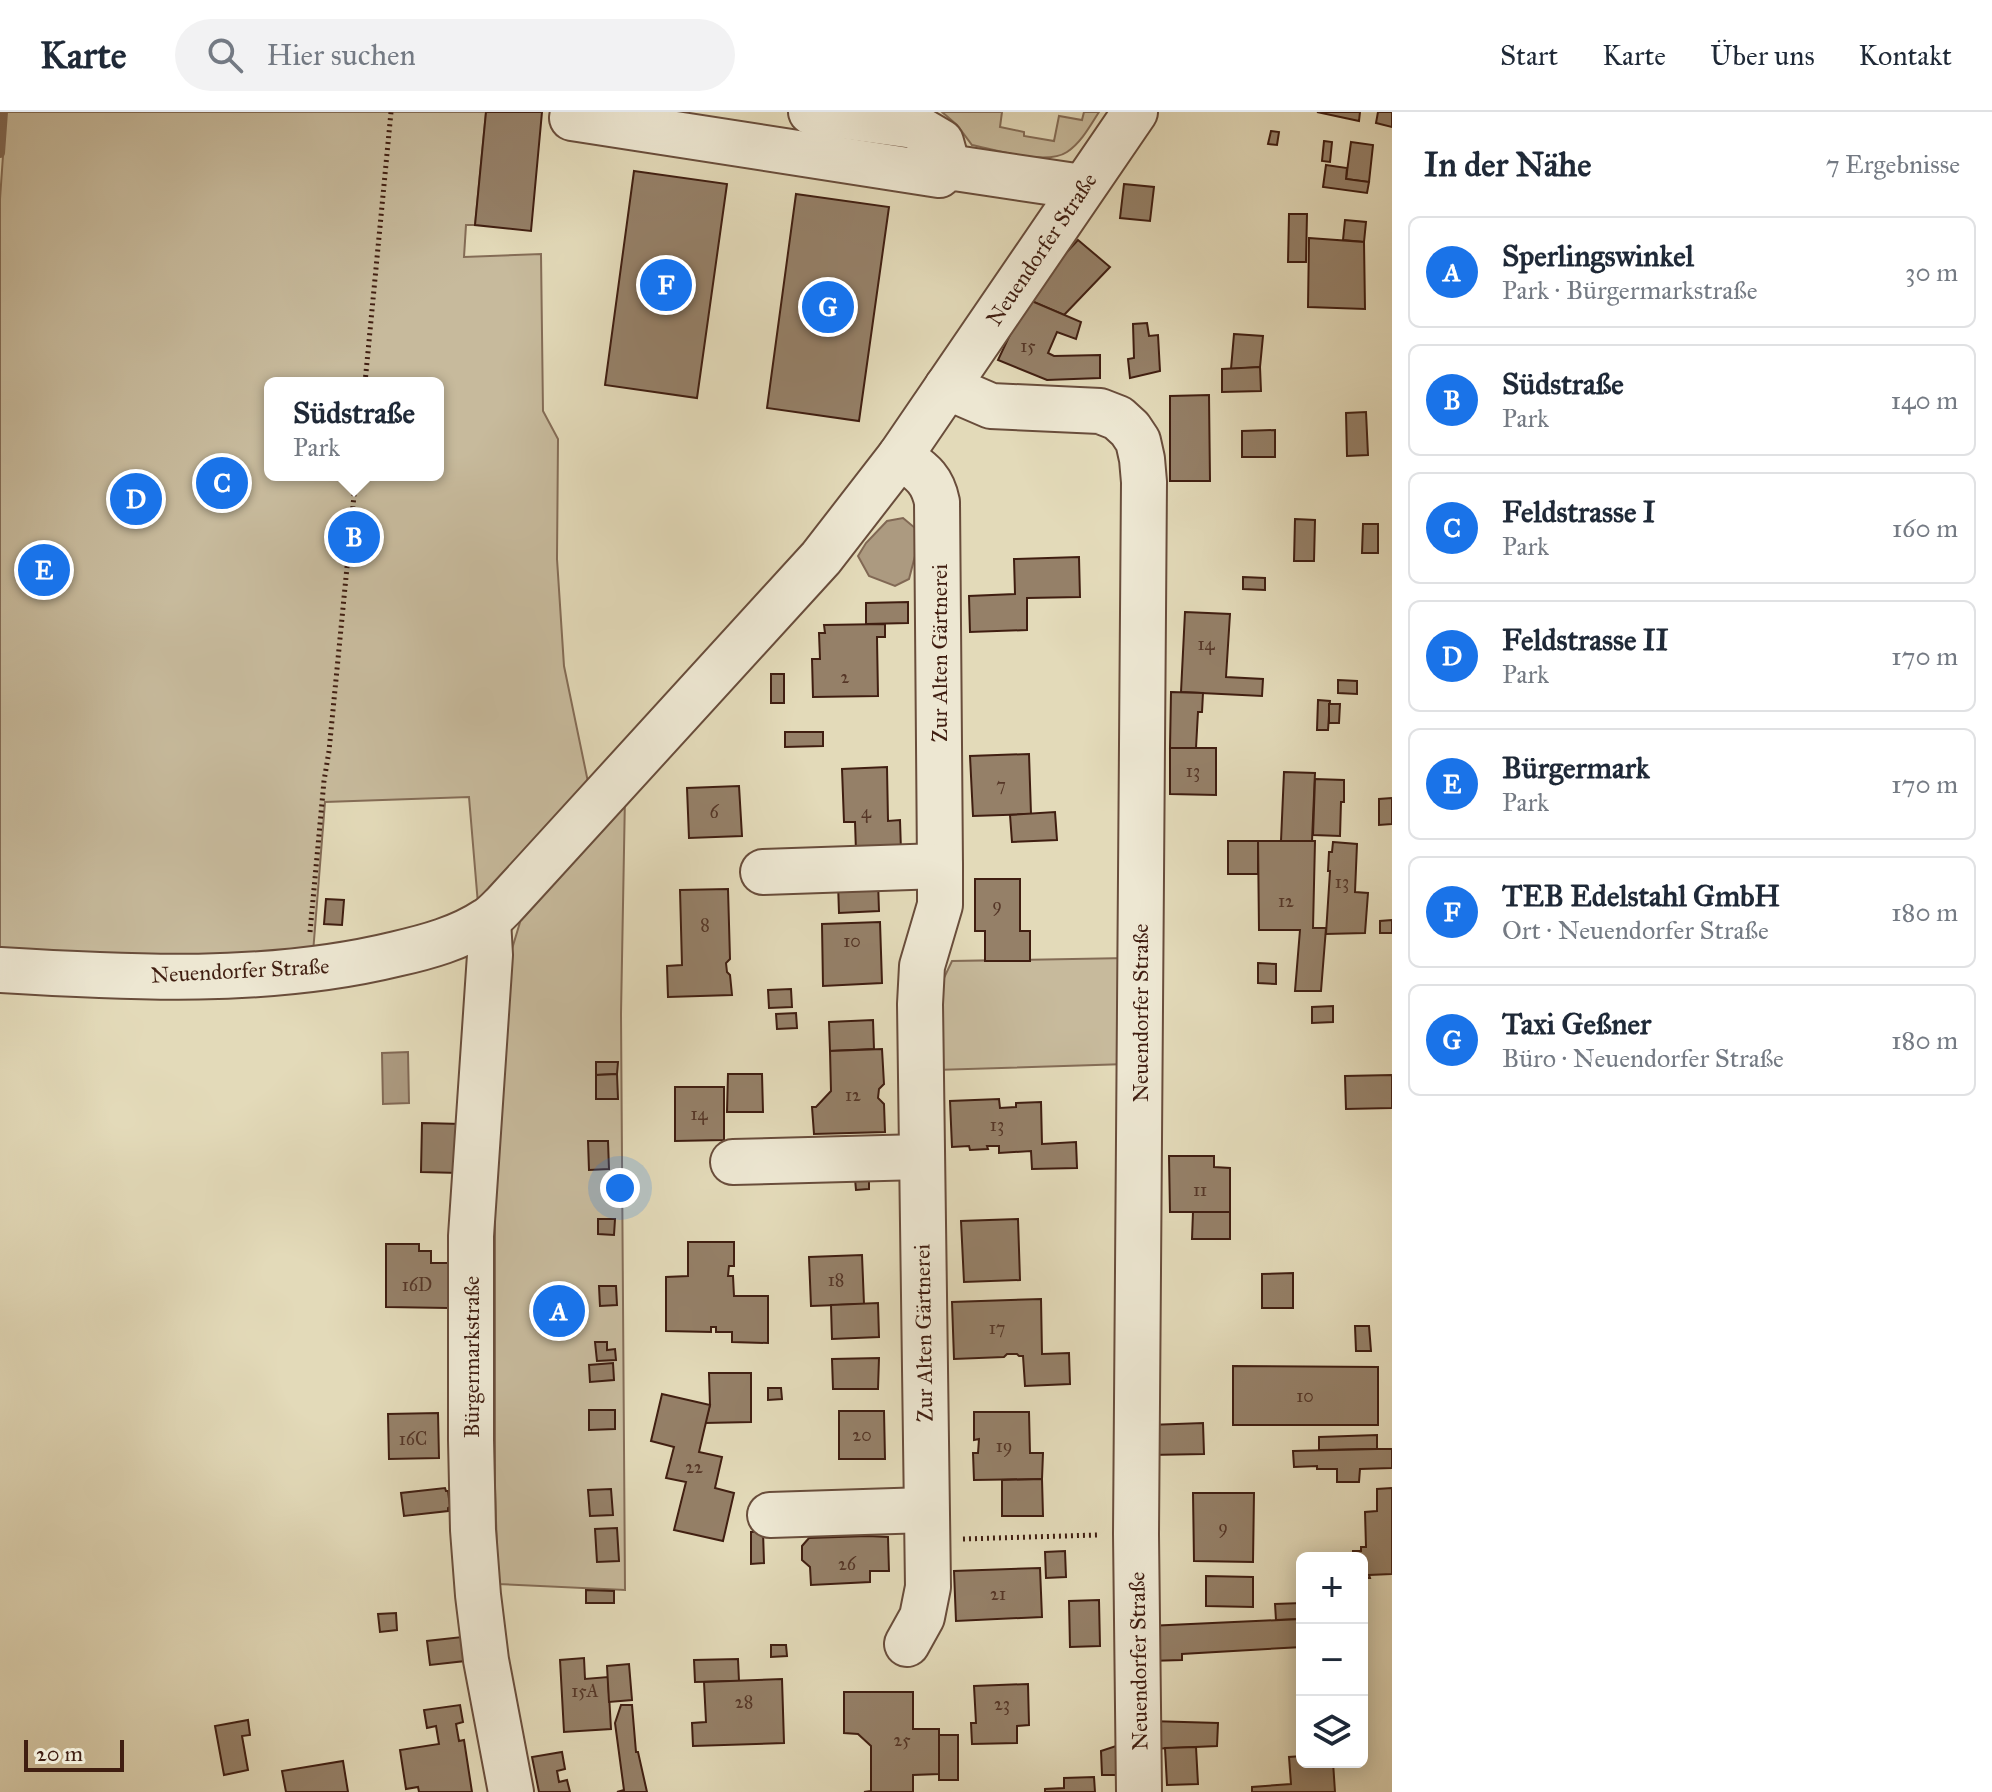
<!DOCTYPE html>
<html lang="de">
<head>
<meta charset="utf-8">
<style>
  :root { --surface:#fff; --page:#f2f2f3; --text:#1f2937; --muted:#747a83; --line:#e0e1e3; --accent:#1a73e8 }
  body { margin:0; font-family:"IM FELL Great Primer",serif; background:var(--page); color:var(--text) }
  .controls { position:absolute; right:24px; bottom:24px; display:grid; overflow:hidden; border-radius:12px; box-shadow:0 4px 20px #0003 }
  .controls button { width:72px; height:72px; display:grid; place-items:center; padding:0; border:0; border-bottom:2px solid var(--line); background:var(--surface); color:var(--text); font:40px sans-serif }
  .scale { position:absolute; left:24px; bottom:20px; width:100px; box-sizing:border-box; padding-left:8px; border:4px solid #401e11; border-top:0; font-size:22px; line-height:28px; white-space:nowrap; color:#401e11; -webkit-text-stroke:6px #ede7d2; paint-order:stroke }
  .you { position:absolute; left:620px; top:1076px; width:28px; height:28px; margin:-20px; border:6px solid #fff; border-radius:50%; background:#1a73e8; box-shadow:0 0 0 12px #1a73e833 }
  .badge { display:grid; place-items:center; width:52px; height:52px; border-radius:50%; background:var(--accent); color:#fff; font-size:26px; font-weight:700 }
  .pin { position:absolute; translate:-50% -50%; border:4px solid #fff; box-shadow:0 2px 8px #0006 }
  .popup { position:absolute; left:264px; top:265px; width:180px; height:104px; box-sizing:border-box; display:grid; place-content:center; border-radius:12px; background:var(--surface); filter:drop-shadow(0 2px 6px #0005); font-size:26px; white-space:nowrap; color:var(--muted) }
  .popup b { font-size:30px; color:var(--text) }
  .popup::after { content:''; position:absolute; left:50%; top:100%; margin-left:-16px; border:16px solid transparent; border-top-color:var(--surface) }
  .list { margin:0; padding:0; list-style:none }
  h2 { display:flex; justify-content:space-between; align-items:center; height:104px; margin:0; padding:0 32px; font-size:34px }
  h2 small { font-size:26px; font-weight:400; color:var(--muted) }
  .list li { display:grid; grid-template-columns:52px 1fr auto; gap:24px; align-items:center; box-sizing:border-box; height:112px; margin:0 16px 16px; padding:0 16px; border:2px solid var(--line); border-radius:12px }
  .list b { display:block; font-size:30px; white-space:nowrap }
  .list p { margin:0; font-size:26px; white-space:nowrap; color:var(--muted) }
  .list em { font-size:26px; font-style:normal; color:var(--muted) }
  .icon { flex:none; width:44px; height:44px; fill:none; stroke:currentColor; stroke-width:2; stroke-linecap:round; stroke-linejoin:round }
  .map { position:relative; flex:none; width:1392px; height:1680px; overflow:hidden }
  header { display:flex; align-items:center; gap:48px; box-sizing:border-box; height:112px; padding:0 40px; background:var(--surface); border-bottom:2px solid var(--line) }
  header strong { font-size:38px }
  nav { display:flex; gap:44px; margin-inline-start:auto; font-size:28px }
  .search { width:560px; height:72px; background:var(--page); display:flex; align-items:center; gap:20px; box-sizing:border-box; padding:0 28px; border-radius:44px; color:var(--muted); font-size:30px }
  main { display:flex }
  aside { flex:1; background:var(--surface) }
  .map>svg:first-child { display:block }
  .green { fill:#c7ba9c; stroke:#846c56; stroke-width:2; fill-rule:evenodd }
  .water { fill:#ac9a80; stroke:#816854; stroke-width:2 }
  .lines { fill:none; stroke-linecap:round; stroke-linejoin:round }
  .stream { stroke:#816854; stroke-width:10 }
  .building { fill:#958068; stroke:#401e11; stroke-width:2 }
  .minor-casing { stroke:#694d3b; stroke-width:48 }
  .path { stroke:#401e11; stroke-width:5; stroke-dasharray:2 4; stroke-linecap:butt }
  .minor { stroke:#ede7d2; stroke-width:44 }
  .labels { text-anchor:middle; stroke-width:6; stroke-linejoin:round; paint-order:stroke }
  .number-label { font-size:18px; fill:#553627 }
  .street-label { font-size:22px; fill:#401e11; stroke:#ede7d2 }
</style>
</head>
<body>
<header>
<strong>Karte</strong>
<div class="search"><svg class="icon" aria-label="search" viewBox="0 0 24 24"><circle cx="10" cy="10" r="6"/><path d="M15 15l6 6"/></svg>Hier suchen</div>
<nav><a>Start</a><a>Karte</a><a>Über uns</a><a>Kontakt</a></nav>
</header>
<main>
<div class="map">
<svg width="1392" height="1680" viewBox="0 0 1392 1680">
  <rect width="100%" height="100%" fill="#e3dab9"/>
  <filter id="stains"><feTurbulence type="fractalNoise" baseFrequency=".0025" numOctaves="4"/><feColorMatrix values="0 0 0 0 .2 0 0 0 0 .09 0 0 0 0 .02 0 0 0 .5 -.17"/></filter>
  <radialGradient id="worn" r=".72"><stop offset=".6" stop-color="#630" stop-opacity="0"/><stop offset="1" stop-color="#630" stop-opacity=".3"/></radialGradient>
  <g class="green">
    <path d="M6,0H486L475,113H466L464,145L541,142L543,299L558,327L557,447L564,554L588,670L478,792L469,685L325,690L313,841L242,846L0,838V87ZM270,271H438V363H270Z"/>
    <path d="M942,0H1002L1000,15L1024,20V24L1054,29L1059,4L1082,8L1084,0H1099C1090,14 1081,31 1067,40C1046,54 996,38 972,33L957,13Z"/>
    <path d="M625,684L621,902L625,1478L498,1472L495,1376V1023L506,857L521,807Z"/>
    <path d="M1128,846L1127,952L935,958L933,889L952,849Z"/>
  </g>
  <g class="water">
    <path d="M903,406L921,421L909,467L895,474L869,464L858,444L866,431L887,409Z"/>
    <path d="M408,940L409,991L383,992L382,941Z"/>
  </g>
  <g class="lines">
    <path class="stream" d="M0,41L3,0"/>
  </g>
  <g class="building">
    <path d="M486,0H542L531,119L475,113Z"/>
    <path d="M1317,0H1360L1359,9Z"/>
    <path d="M1378,0H1392V15L1376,11Z"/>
    <path d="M1271,19L1279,20L1277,33L1268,32Z"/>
    <path d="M1324,29L1332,30L1330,50L1322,49Z"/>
    <path d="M1351,30L1373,33L1369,70L1346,67Z"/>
    <path d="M1326,53L1347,56L1346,67L1369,70L1367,81L1323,75Z"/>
    <path d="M634,59L727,72L697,286L605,273Z"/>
    <path d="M1124,72L1154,75L1150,109L1120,106Z"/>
    <path d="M796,82L889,95L859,309L767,296Z"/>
    <path d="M1289,102H1307L1306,150H1288Z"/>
    <path d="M1345,108L1366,110L1364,130L1343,128Z"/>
    <path d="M1309,126L1364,130L1365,197L1308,195Z"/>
    <path d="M1078,128L1110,155L1064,203L1024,186Z"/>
    <path d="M1027,187L1081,210L1076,227L1057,220L1048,241L1054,244L1100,243V266L1047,268L998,248Z"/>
    <path d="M1147,211L1149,224L1158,223L1160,259L1130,266L1128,247L1134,246L1133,212Z"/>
    <path d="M1234,222L1263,224L1260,255L1231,257Z"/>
    <path d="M1260,255L1261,279L1222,280V257Z"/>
    <path d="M1209,283L1210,369H1170V284Z"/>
    <path d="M1366,300L1368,343L1347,344L1346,301Z"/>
    <path d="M1275,318V345H1242V319Z"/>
    <path d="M1295,407L1315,408L1314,449H1294Z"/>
    <path d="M1363,412H1378V441H1362Z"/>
    <path d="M1079,445L1080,485L1027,486V518L970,520L969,484L1015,482L1014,447Z"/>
    <path d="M1243,465L1265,466V478L1243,477Z"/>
    <path d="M908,490V511L866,512V491Z"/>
    <path d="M1185,500L1230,502L1226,565L1263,567L1262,584L1181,580Z"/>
    <path d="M885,512V525H877L878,584L813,585L812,547H820L819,521H825L824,513Z"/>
    <rect x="771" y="562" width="13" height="29"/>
    <path d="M1338,568L1357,569V582L1338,581Z"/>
    <path d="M1171,580L1203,581L1202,600H1198L1196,636H1170Z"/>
    <path d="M1318,588L1330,589L1328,618H1317Z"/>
    <path d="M1329,592H1340L1339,611H1329Z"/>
    <path d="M785,620H823V634L785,635Z"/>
    <path d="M1170,636H1216V683L1170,682Z"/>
    <path d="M1029,642L1031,702L973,704L970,644Z"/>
    <path d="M887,655L888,709L900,708L901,739L856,740L855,710H844L842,657Z"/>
    <path d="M1284,660L1315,661L1312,729H1281Z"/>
    <path d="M1315,667L1344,668V690H1341L1340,724L1313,723Z"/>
    <path d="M739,674L742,724L689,726L687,676Z"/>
    <path d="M1392,686V712L1379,713V687Z"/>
    <path d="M1055,700L1057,728L1012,730L1010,703Z"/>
    <rect x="1228" y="729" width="30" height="33"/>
    <path d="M1258,729H1315L1313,816H1326L1321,879H1295L1300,818H1259Z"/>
    <path d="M1333,730L1357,732L1355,780L1368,781L1365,821L1326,822L1330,759H1328L1329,740H1332Z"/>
    <path d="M975,767H1020V819H1030V849H985V819H975Z"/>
    <path d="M878,769L879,799L839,801L838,771Z"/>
    <path d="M728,777L730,847L726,851L727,860L730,863L732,883L668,885L667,854L682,853L680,778Z"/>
    <path d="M326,787L344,788L342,813L324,812Z"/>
    <path d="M1392,808V821H1380V809Z"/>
    <path d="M880,810L882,871L823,874L822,812Z"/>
    <path d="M1258,851L1276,852V872L1258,871Z"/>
    <path d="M791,877L792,895L769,896L768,878Z"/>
    <path d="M1333,894V910L1312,911V895Z"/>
    <path d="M796,901L797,916L777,917L776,902Z"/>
    <path d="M873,908L874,937L830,939L829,910Z"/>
    <path d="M882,937L884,972L879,977L878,986L884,992L885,1020L814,1022L812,995H816L831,979L830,939Z"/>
    <path d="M596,950H618L617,962L596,963Z"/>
    <path d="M617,962L618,987H596V963Z"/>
    <path d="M728,962H762L763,1000H727Z"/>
    <path d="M1392,963V996L1346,997L1345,964Z"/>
    <path d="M675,975H724V1028L675,1029Z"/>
    <path d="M999,987L1000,996L1016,995V991L1041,990L1042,1032L1076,1030L1077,1056L1032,1057L1031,1039L999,1041V1034H987L988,1037L970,1038L969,1034L952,1035L950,989Z"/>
    <path d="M422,1011L462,1012L459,1061L421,1060Z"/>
    <path d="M588,1029H608L609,1057L589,1058Z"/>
    <path d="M1169,1044H1214V1055L1230,1056V1100H1170Z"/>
    <path d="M869,1066V1077L856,1078L855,1067Z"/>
    <path d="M1193,1100H1230V1127H1192Z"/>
    <path d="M598,1107H615L614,1123L598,1122Z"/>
    <path d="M1018,1107L1020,1168L964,1170L961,1109Z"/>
    <path d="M688,1130H734V1154H729L728,1164H733L734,1184H768V1231L732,1230V1220H716V1215H711V1220L666,1219V1165L688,1164Z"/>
    <path d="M386,1132H419V1139H431V1151H448V1196L386,1195Z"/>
    <path d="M862,1143L864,1192L811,1194L809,1145Z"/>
    <path d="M1293,1161V1196H1262V1162Z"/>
    <path d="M599,1174H616L617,1193L600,1194Z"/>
    <path d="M1041,1187L1042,1242L1069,1241L1070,1272L1025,1274L1023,1244H1019L1017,1242H1007L1004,1245L954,1247L952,1190Z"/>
    <path d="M878,1191L879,1225L832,1227L831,1193Z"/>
    <path d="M1355,1214H1369L1371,1239H1356Z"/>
    <path d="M595,1230H607V1238L615,1237L616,1248L597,1249Z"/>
    <path d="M879,1246L878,1277H833L832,1247Z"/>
    <path d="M613,1251L614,1268L590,1270L589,1253Z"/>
    <path d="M1233,1254L1378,1255V1313H1233Z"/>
    <path d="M709,1261H751V1310L705,1311L710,1293Z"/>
    <path d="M768,1276H781L782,1287L768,1288Z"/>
    <path d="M662,1282L710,1293L699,1340L722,1345L715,1376L734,1381L723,1429L674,1418L686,1370L666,1366L674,1335L651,1329Z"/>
    <path d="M589,1298H615V1317L589,1318Z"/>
    <path d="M839,1299H884L885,1347H839Z"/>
    <path d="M974,1300H1029L1030,1341H1043L1042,1367L974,1368L973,1341H978L979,1327L974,1328Z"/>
    <path d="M438,1301L439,1346L389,1347L388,1302Z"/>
    <path d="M1203,1311L1204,1342L1149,1343V1313Z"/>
    <path d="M1377,1323V1337L1319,1338V1325Z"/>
    <path d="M1377,1337H1392V1356L1360,1357L1359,1370H1337V1357H1317V1354L1294,1355L1293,1339Z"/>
    <path d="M1042,1367L1043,1404H1002V1368Z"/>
    <path d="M445,1376L446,1379H448L450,1395L448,1396V1399L404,1404L401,1381Z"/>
    <path d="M1392,1376V1462L1369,1463L1370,1466H1362V1446H1353V1439H1361V1435H1366L1365,1400L1377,1399V1377Z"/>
    <path d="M611,1377L613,1403L590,1404L588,1378Z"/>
    <path d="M1193,1381H1254L1253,1450L1194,1449Z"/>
    <path d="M617,1416L619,1449L597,1450L595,1417Z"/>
    <path d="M763,1419L764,1451L751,1452V1420Z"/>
    <path d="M868,1424L888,1425L889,1459H870V1470L811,1473L810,1455L802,1448V1434L809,1426Z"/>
    <path d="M1065,1439L1066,1465L1046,1466L1045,1440Z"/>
    <path d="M1040,1456L1042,1505L956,1509L954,1459Z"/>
    <path d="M1206,1464L1253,1465V1495L1206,1494Z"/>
    <path d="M586,1478L614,1479V1491H586Z"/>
    <path d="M1099,1488L1100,1534L1070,1535L1069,1489Z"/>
    <path d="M1302,1491V1507L1276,1508L1275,1492Z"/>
    <path d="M396,1501L397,1518L380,1520L378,1502Z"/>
    <path d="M1302,1507V1535L1182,1542V1548L1149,1549L1148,1514Z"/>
    <path d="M462,1525L465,1549L430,1553L427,1529Z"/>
    <path d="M771,1533H786L787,1544L771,1545Z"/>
    <path d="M584,1546L585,1567L608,1565L611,1617L564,1620L560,1548Z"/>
    <path d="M738,1547L739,1569L695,1570L694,1548Z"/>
    <path d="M629,1552L632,1588L609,1590L607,1554Z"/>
    <path d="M782,1567L784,1631L693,1634L692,1611L706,1610L704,1570Z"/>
    <path d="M1028,1572L1029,1613L1017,1614V1631L972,1632L971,1611H976L974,1574Z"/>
    <path d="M844,1580H913V1617H939V1662L913,1663V1680H864L871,1679V1634L858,1622L844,1621Z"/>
    <path d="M460,1593L463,1610L456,1612L459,1629L464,1628L472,1680H419L418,1675L406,1677L400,1638L439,1632L436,1614L427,1616L424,1598Z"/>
    <path d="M621,1593H632L636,1640H638L647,1680H617L624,1678L615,1611Z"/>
    <path d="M248,1608L250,1623L242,1624L248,1658L224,1663L215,1614Z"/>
    <path d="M1149,1609L1218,1611L1217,1634L1150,1637Z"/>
    <rect x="939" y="1623" width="19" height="45"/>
    <path d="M1125,1631L1126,1663H1102L1101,1639Z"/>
    <path d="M1196,1635L1198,1672L1167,1673L1165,1636Z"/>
    <path d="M562,1640L565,1657L557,1659L559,1670L567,1668L570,1680H539L532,1645Z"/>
    <path d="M1302,1644V1650H1333L1335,1680H1252V1675L1291,1672L1289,1645Z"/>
    <path d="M343,1649L348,1680H286L282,1659Z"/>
    <path d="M1094,1665L1095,1680H1045V1677L1064,1676V1666Z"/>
  </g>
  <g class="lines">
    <g class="minor-casing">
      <g id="minor">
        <path d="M573,0L572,6L939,63L948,55L1082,75"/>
        <path d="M811,0L914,14L941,30L948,55"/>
        <path d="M947,275L991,294L1100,299L1118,306L1130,317L1138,329L1142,347L1144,370L1136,1422L1139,1680"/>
        <path d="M900,344C920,359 932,365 937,390L940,754V793L922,854L920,892L928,1475L922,1505L907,1532"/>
        <path d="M763,760L940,754"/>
        <path d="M488,808L490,843L471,1124V1328L473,1418L478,1483L486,1548L511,1680"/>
        <path d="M0,858C129,866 269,873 396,842C427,835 460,826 487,808C494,804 499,798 505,792L821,446L900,344L1135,0"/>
        <path d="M733,1050L921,1045"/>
        <path d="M770,1403L926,1398"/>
      </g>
    </g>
    <g class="path">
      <path d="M365,271L391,0"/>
      <path d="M310,820L324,669L329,639L356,363"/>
      <path d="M963,1427L1097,1423"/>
    </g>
    <use href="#minor" class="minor"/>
  </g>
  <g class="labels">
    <g class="number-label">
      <text x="1028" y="240">15</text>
      <text x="1206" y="538">14</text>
      <text x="845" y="571">2</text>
      <text x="1193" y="665">13</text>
      <text x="1001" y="679">7</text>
      <text x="714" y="706">6</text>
      <text x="866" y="706">4</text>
      <text x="1342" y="776">13</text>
      <text x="1286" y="795">12</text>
      <text x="997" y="799">9</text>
      <text x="705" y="819">8</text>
      <text x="852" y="835">10</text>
      <text x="853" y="989">12</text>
      <text x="699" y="1008">14</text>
      <text x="997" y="1019">13</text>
      <text x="1200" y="1084">11</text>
      <text x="836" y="1174">18</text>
      <text x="417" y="1179">16D</text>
      <text x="997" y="1222">17</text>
      <text x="1305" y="1290">10</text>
      <text x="862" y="1329">20</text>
      <text x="413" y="1333">16C</text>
      <text x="1004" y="1340">19</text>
      <text x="694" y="1361">22</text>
      <text x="1223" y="1421">9</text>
      <text x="847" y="1458">26</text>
      <text x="998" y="1488">21</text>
      <text x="585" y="1585">15A</text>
      <text x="744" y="1596">28</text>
      <text x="1002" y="1598">23</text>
      <text x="902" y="1634">25</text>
    </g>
    <g class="street-label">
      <text transform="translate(1041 137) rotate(-56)" y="8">Neuendorfer Straße</text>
      <text transform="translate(939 541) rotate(-90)" y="8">Zur Alten Gärtnerei</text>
      <text transform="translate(240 858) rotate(-3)" y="8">Neuendorfer Straße</text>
      <text transform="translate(1140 901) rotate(-90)" y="8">Neuendorfer Straße</text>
      <text transform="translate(923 1221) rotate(-91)" y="8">Zur Alten Gärtnerei</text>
      <text transform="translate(471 1245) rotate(-90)" y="8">Bürgermarkstraße</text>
      <text transform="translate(1138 1549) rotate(-91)" y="8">Neuendorfer Straße</text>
    </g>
  </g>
  <rect width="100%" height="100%" filter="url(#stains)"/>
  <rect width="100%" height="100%" fill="url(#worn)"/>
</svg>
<div class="controls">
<button>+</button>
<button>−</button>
<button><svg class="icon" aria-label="layers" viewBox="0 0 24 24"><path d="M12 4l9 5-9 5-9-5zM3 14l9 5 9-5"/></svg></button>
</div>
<div class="scale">20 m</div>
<div class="you"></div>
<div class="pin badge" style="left:559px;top:1199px">A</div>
<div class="pin badge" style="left:354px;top:425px">B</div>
<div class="popup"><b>Südstraße</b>Park</div>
<div class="pin badge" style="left:222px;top:371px">C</div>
<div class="pin badge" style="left:136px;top:387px">D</div>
<div class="pin badge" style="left:44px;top:458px">E</div>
<div class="pin badge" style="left:666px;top:173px">F</div>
<div class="pin badge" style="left:828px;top:195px">G</div>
</div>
<aside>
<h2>In der Nähe<small>7 Ergebnisse</small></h2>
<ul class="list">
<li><span class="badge">A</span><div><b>Sperlingswinkel</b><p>Park · Bürgermarkstraße</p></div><em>30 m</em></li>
<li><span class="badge">B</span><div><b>Südstraße</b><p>Park</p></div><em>140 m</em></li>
<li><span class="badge">C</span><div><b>Feldstrasse I</b><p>Park</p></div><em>160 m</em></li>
<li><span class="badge">D</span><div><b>Feldstrasse II</b><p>Park</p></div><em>170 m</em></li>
<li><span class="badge">E</span><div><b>Bürgermark</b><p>Park</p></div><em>170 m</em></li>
<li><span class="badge">F</span><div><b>TEB Edelstahl GmbH</b><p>Ort · Neuendorfer Straße</p></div><em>180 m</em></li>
<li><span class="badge">G</span><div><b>Taxi Geßner</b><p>Büro · Neuendorfer Straße</p></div><em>180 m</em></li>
</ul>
</aside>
</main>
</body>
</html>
